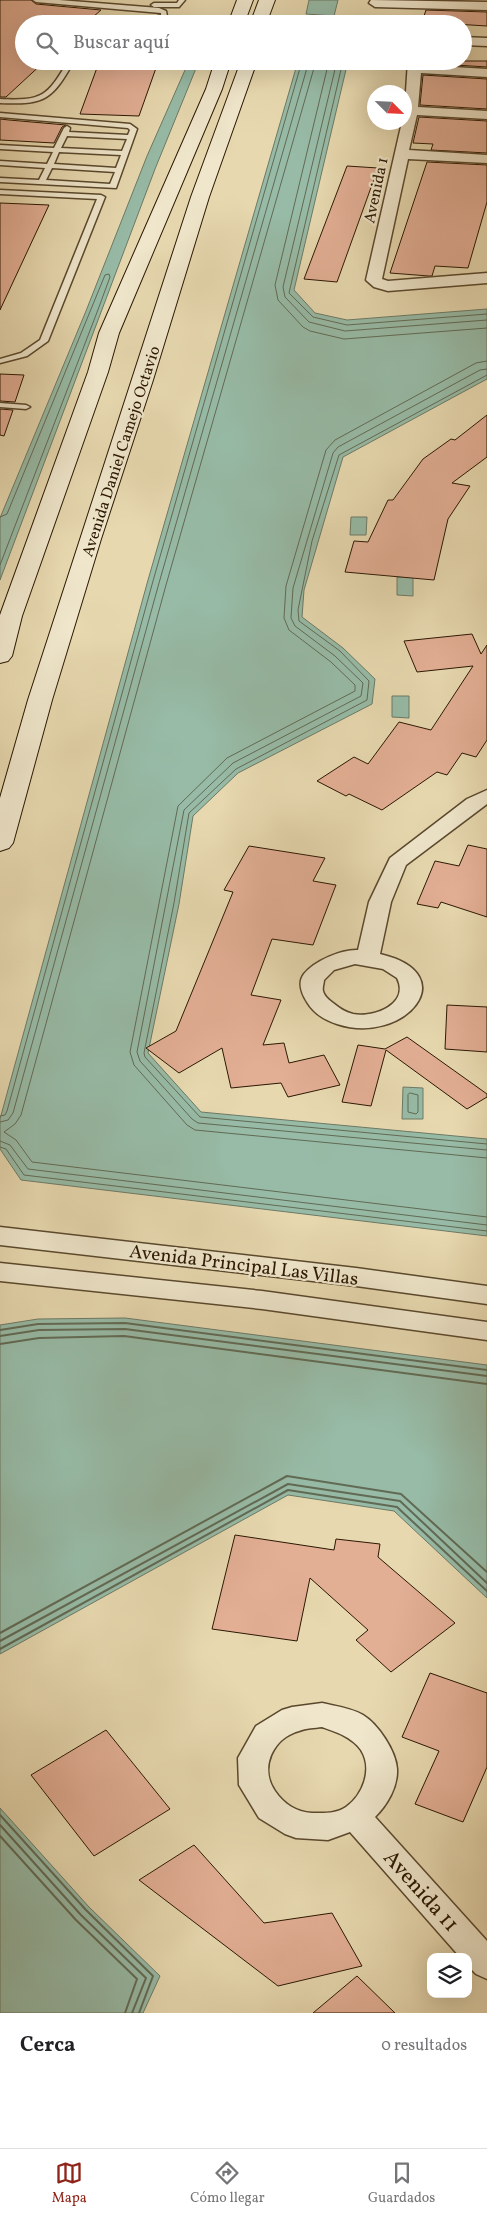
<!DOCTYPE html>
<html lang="es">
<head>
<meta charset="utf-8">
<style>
  :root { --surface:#fff; --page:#f2f2f2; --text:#202124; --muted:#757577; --line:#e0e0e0; --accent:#8f2418 }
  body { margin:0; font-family:Vollkorn,serif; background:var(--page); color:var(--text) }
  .controls { position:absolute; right:15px; bottom:15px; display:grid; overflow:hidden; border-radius:10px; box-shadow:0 5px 20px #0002 }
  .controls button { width:45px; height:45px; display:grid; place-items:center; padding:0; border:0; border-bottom:1px solid var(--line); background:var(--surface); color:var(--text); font:25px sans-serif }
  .compass { position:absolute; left:367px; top:85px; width:45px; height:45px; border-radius:50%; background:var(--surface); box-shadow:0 5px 20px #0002; rotate:114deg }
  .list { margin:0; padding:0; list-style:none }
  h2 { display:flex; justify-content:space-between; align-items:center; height:65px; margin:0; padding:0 20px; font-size:21px }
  h2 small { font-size:16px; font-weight:400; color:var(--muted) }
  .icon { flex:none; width:28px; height:28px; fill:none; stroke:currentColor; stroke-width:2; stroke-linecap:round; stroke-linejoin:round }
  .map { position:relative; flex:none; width:487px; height:2013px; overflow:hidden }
  .search { position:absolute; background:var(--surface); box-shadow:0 5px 20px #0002; left:15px; right:15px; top:15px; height:55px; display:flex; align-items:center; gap:12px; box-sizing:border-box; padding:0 18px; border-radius:28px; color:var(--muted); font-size:19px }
  .sheet { height:135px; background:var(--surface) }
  nav { display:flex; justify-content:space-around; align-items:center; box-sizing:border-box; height:70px; border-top:1px solid var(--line); background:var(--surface); font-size:14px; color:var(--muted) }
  nav a { display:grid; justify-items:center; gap:2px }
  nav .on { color:var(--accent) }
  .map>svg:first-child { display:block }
  .water { fill:#97bba7; stroke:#6c7a65 }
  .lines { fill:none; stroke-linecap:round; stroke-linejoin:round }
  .shore-far1 { stroke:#616a54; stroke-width:1 }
  .shore { stroke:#616a54; stroke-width:2 }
  .building { fill:#e2ae94; stroke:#2b1802 }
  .service-casing { stroke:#5a482d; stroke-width:3 }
  .minor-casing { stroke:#5a482d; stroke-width:3 }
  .secondary-casing { stroke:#2b1802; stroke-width:2 }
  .service { fill:#efe6cb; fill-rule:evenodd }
  .minor { fill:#efe6cb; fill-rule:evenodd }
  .secondary { fill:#efe6cb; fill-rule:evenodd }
  .labels { text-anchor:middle; stroke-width:4.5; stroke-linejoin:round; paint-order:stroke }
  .far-street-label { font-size:16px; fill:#2b1802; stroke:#efe6cb }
  .street-label { font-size:19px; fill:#2b1802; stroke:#efe6cb }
  .near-street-label { font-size:22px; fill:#2b1802; stroke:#efe6cb }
</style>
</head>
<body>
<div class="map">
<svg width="487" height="2013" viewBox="0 0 487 2013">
  <rect width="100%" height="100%" fill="#e7d8af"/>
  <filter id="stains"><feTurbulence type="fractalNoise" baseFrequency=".004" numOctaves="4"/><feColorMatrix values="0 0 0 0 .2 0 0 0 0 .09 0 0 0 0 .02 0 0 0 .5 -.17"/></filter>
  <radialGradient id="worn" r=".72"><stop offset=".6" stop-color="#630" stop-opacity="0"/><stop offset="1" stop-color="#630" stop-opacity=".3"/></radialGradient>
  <g class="water">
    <path d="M309,0H338L334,16L306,14Z"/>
    <path d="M189,61H199L155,169L0,580V518L86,311L147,156Z"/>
    <path d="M298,61H348L294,290L315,313L347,320L487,309V379L343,457L304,590L302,617L343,648L375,679L372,704L238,773L193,816L179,904L148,1053L201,1112L487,1139V1236L21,1180L0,1149V1119L148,580Z"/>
    <path d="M351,517H367L366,535H350Z"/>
    <path d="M397,577H413V596L397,595Z"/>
    <path d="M392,696H409V718L392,717Z"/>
    <path d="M403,1087L423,1088V1119H402Z"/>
    <path d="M125,1318L487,1365V1598L394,1511L288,1495L0,1654V1325L38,1319Z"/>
    <path d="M0,1808L89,1907L160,1976L143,2013H0Z"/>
  </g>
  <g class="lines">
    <g class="shore-far1">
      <path d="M316,61L166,585L21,1115L15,1124L4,1132L16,1140L32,1162L487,1217"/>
      <path d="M329,61L275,285L278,300L303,327L310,331L344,339L487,328"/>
      <path d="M337,61L283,287L285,297L309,322L345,331L487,320"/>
      <path d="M343,61L289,293L313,317L347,325L487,314"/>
      <path d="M487,361L476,363L335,440L326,450L286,586L284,618L289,630L331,662L355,685V691L227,758L178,806L130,1052L134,1065L187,1125L195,1130L487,1158"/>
      <path d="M487,369L480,370L338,447L333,453L293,588L291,618L295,626L335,656L363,683L361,696L233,763L184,810L137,1052L140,1061L192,1119L198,1123L487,1150"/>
      <path d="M487,375L339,455L312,541L298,610L299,621L340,651L369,681L367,700L236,769L189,813L174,903L144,1053L145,1057L200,1117L487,1144"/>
      <path d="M0,517L7,514L105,275L109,274L110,277L99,307L0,565"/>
      <path d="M410,1093L418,1095V1112L416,1114L408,1112V1095Z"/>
      <path d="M0,1116L5,1115L7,1111L153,581L302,61"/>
      <path d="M0,1122L8,1120L13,1113L159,583L309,61"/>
      <path d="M0,1141L10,1145L28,1169L487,1225"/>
      <path d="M0,1147L6,1149L24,1175L487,1231"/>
    </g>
    <g class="shore">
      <path d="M0,1330L38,1324L125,1323L487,1370"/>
      <path d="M0,1336L39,1330L125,1329L487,1376"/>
      <path d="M0,1344L39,1338L124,1336L487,1384"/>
      <path d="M0,1633L287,1476L401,1494L487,1572"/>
      <path d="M0,1641L288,1484L400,1501L487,1583"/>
      <path d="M0,1649L288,1490L397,1507L487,1591"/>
      <path d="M0,1815L86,1910L153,1976L139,2013"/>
      <path d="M0,1825L81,1915L146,1978L132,2013"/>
      <path d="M0,1836L76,1920L137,1979L125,2013"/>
    </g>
  </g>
  <g class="building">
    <path d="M0,0H31L36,4L101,10L85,24H24V61H45L6,97H0Z"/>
    <path d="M426,10L487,12V26L422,22Z"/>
    <path d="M424,61H487V67L423,63Z"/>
    <path d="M98,65L156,68L139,116L80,114Z"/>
    <path d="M423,75L487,79V109L420,105Z"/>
    <path d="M419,117L487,121V153L431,150L433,144L413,143Z"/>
    <path d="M0,119L9,120L66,125L62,127L54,143L0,140Z"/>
    <path d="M427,162L487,165V202L468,268L435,266L432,276H429L390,273Z"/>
    <path d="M347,166L378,168L337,282L304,279Z"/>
    <path d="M0,203L49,205L0,310Z"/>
    <path d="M0,374L24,375L15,402L0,401Z"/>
    <path d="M0,409L13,410L4,436L0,435Z"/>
    <path d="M487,415V457L452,483L470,486L448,519L434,580L345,572L354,541L368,542L388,500H393L423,459L451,439L455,440Z"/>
    <path d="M472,634L481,654L487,645V740L476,757L462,753L447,775L437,772L382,810L349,794L346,796L317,781L354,757L368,764L399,722L431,730L473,666L417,672L404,641Z"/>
    <path d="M468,845L487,849V917L441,902L438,908L417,904L435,861L459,866Z"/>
    <path d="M249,846L325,858L313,881L336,885L313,945L272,939L251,995L281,1000L263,1045L284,1043L289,1063L324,1055L340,1085L288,1097L281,1083L231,1088L222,1048L179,1073L146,1048L176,1031L233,892L224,890Z"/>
    <path d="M447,1005L487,1007V1052L445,1049Z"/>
    <path d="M407,1037L487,1094V1097L467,1109L386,1050L371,1106L342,1102L358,1045L385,1049Z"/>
    <path d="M235,1535L334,1550L336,1539L380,1544L378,1557L455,1623L391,1672L356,1640L368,1630L310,1578L297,1641L212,1629Z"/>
    <path d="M430,1673L487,1693V1767L463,1822L415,1804L439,1751L402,1737Z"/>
    <path d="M106,1730L170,1809L94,1856L31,1775Z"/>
    <path d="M194,1845L264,1923L332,1913L362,1966L278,1986L139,1880Z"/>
    <path d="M357,1976L395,2013H313Z"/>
  </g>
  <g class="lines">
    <g class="service-casing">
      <g id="service">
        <path d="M33,0H59L159,8L166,11L167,16L149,24H140L161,15V13L36,2Z"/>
        <path d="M179,0H185L179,7H154L151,5L154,3H177Z"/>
        <path d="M68,61H74C52,100 45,105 0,103V99C42,101 47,97 68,61Z"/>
        <path d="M0,113L130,124L137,129L116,188L0,182V178L39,180L45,168L0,165V161L47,164L53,152L0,149V145L54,148L64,128L67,126L70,128L69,132L128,135L130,130L128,128L0,117ZM67,136L127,139L122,151L61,148ZM59,152L121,155L116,168L54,164ZM52,168L115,172L110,184L46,180Z"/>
        <path d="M0,190L101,195L105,197L48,341L27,356L0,363V359L21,353L40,340L97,199L0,194Z"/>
        <path d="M0,403L26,405L30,407L26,409L0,407Z"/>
      </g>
    </g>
    <g class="minor-casing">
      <g id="minor">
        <path d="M371,0L487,2V10L375,7L369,3Z"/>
        <path d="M463,37L487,38V46L463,45Z"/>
        <path d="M408,61H422L421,65L487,69V77L421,73L418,107L487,111V119L417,115L409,150L487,155V163L408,159L382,279L388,281L487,273V283L388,291L374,287L366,280L402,122H404Z"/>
        <path d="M487,790V804L406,865L391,902L380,954C466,974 404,1046 337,1024C325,1020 314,1014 307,1002C302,994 297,983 304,974C314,961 342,949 358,950L369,902L390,858L467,799ZM355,964L383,969L397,978C410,1004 374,1018 353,1014C345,1012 339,1008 333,1003C329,1000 324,996 323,991C322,988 324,983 324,980L334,970Z"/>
        <path d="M0,1227L356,1268L487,1286V1304L356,1286L0,1245Z"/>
        <path d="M0,1263L262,1291L487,1322V1340L262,1309L0,1281Z"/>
        <path d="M322,1703C335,1706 351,1708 363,1715C378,1724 396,1751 397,1769C398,1787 387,1805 375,1817L487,1941V1979L476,1974L468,1966V1957H460L350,1832L328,1840L296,1838L285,1834L259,1818L239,1785L238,1758L256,1726L282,1710L292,1707ZM322,1727C336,1732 352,1737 361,1750C373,1769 363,1795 346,1807C336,1814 324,1813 312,1813C296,1812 284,1804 275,1791C259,1768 273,1738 299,1731C306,1728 315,1728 322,1727Z"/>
      </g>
    </g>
    <g class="secondary-casing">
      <g id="secondary">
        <path d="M237,0H253L244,24H228Z"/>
        <path d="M259,0H275L266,24H250Z"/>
        <path d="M215,61H231L222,89L119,333L108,372L22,616L12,656L8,661L0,663V615L88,372L99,333L206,89Z"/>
        <path d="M241,61H257L209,197L153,380L101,539L52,700L13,843L9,848L0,851V798L28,700L191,197Z"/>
      </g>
    </g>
    <use href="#service" class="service"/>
    <use href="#minor" class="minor"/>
    <use href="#secondary" class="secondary"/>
  </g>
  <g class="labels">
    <g class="far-street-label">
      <text transform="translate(375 190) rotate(-78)" y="6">Avenida 1</text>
      <text transform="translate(120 451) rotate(-72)" y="6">Avenida Daniel Camejo Octavio</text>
    </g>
    <g class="street-label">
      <text transform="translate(244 1264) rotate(7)" y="7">Avenida Principal Las Villas</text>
    </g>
    <g class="near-street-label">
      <text transform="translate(422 1890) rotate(48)" y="8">Avenida 11</text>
    </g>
  </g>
  <rect width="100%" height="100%" filter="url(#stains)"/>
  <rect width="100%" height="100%" fill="url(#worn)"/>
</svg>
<div class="controls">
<button><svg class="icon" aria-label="layers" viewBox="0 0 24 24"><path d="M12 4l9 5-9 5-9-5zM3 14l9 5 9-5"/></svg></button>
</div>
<svg class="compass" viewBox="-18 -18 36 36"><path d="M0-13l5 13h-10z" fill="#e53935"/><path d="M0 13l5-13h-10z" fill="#757577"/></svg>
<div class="search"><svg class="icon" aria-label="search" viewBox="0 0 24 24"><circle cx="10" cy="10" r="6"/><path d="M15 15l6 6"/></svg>Buscar aquí</div>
</div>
<section class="sheet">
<h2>Cerca<small>0 resultados</small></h2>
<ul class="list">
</ul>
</section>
<nav>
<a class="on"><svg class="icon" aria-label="map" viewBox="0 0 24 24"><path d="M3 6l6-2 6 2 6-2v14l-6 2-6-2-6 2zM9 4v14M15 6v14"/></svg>Mapa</a>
<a><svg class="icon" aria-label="directions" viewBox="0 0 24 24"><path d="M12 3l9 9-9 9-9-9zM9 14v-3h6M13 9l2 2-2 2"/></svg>Cómo llegar</a>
<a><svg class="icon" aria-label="saved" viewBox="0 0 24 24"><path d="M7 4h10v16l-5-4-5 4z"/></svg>Guardados</a>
</nav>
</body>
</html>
